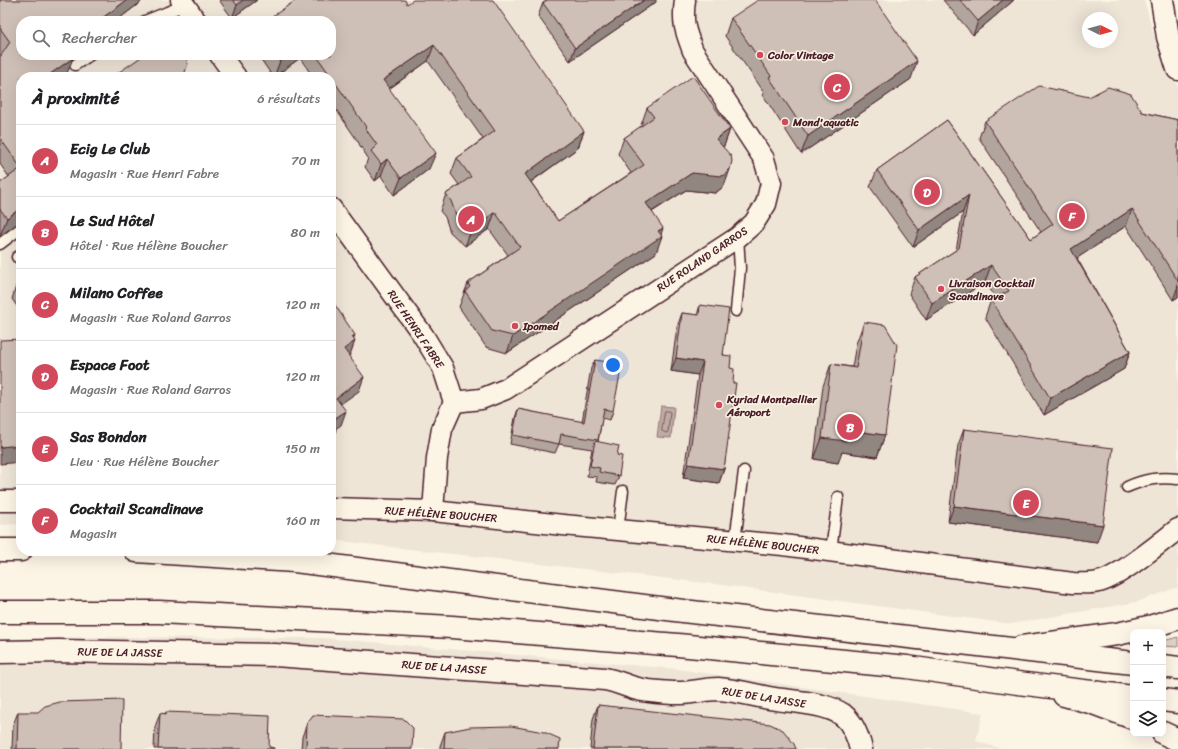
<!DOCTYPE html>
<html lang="fr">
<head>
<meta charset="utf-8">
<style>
  :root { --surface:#fff; --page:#f2f2f2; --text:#202124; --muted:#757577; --line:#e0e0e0; --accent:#d1495b }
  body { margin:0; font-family:Sriracha,sans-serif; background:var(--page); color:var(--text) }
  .controls { position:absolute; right:12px; bottom:12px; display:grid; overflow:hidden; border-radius:8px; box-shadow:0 4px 16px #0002 }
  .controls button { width:36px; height:36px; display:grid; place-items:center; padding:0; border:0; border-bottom:1px solid var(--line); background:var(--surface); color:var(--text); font:20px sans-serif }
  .compass { position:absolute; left:1082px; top:12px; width:36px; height:36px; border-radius:50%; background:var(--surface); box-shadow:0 4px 16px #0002; rotate:95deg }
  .you { position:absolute; left:613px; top:365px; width:14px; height:14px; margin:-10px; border:3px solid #fff; border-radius:50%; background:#1a73e8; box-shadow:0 0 0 6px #1a73e833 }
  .badge { display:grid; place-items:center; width:26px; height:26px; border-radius:50%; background:var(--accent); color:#fff; font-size:13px; font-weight:700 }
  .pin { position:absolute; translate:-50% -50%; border:2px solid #fff; box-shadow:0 1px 4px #0006 }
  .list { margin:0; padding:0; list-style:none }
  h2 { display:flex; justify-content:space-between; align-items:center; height:52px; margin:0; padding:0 16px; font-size:17px }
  h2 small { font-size:13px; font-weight:400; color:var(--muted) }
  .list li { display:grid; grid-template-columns:26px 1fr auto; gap:12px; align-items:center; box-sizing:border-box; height:72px; padding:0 16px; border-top:1px solid var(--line) }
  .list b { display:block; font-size:15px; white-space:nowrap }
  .list p { margin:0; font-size:13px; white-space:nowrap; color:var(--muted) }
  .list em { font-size:13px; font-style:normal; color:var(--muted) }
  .icon { flex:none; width:22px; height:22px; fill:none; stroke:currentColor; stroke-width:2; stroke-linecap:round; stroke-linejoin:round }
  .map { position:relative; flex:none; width:1178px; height:749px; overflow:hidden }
  .search { position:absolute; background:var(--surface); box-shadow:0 4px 16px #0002; left:16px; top:16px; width:320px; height:44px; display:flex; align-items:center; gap:10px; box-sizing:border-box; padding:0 14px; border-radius:16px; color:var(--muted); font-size:15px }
  .panel { position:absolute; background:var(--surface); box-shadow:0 4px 16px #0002; left:16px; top:72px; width:320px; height:484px; border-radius:16px }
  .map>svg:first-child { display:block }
  .built { fill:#eee5d7; fill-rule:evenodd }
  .green { fill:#e2d5ca; stroke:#967a7a }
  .water { fill:#c0aca5; stroke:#917474 }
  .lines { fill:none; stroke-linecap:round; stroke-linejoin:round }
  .shore { stroke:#79575c; stroke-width:1 }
  .lane-casing { stroke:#4a1f2b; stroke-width:13 }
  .street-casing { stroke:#4a1f2b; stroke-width:23 }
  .secondary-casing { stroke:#4a1f2b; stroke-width:25 }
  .highway-casing { stroke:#4a1f2b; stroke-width:25 }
  .lane { stroke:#fcf5e5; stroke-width:10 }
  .street { stroke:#fcf5e5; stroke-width:20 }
  .secondary { stroke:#fcf5e5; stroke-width:22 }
  .highway { stroke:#fcf5e5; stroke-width:22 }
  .wall { fill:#b2a59d; stroke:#4a1f2b }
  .shaded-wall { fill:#918680; stroke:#4a1f2b }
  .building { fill:#cfc0b7; stroke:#4a1f2b }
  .poi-dot { fill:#d1495b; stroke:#fcf5e5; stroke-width:1.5 }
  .labels { text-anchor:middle; stroke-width:3; stroke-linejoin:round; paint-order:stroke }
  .poi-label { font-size:11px; font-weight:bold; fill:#4a1f2b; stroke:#fcf5e5; text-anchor:start }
  .street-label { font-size:11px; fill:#4a1f2b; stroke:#fcf5e5 }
</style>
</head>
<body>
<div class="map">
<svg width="1178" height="749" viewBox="0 0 1178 749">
  <rect width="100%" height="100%" fill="#fcf5e5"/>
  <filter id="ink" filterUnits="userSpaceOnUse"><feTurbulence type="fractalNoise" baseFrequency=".025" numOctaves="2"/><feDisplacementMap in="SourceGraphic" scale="8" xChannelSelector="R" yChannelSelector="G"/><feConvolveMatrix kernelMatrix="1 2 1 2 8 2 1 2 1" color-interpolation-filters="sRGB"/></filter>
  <g filter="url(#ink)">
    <g class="built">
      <path d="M0,0H1144L1160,55L1178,86V587L1137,602L1011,624L714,584L331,540V77H21V524L0,525ZM1088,18H1112V42H1088ZM21,21H331V55H21Z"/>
      <path d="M94,637L324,638L677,669L983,713L976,741L1002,749H0V639Z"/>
    </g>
    <path class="green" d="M1178,637V647L1163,646V641Z"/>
    <path class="water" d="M661,406L674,407L671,438L657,437Z"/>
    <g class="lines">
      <path class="shore" d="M665,411H668L670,412L668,432L666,433L662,431Z"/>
      <g class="lane-casing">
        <g id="lane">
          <path d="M145,21L185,5"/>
          <path d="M75,65L90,55"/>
          <path d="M0,244L21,228"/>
          <path d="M17,257L21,255"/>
          <path d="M736,311L740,268L738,237"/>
          <path d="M1127,487C1145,479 1158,477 1178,479"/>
          <path d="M618,530L623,491"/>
          <path d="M735,541L744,471"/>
          <path d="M831,551L838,497"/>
        </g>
      </g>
      <g class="street-casing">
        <g id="street">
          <path d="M181,0L196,21"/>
          <path d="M220,55L236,77"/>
          <path d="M331,208L423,335L443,368L454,402L442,429L437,458L433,511"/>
          <path d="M454,402L481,399L506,389L738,237L754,223L766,204L771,183L764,159L693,51C685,30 682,23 685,0"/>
          <path d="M0,501H21"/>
          <path d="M331,508L433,511L563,525L783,545L1073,583C1082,583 1090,584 1098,582C1117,579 1161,542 1178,529"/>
        </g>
      </g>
      <g class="secondary-casing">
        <g id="secondary">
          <path d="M1162,0L1168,37L1178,69"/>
          <path d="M1022,647L1117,634L1153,626L1178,618"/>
          <path d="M0,652L58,651L275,655L605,679C616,681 624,685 634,688C647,692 660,692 673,693C689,694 703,689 718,689C735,690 753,695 769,698C791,702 825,702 843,715C853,723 858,737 861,749"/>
          <path d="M1064,695L1093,703L1133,718"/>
          <path d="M1163,733L1178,740"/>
        </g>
      </g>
      <g class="highway-casing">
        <g id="highway">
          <path d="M0,550H21"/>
          <path d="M136,551L295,561L683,611L1133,663"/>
          <path d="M0,612H159L452,627L678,645L907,667L1018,683L1133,697"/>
          <path d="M1163,666L1178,668"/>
          <path d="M1163,700L1178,702"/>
        </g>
      </g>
      <use href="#lane" class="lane"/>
      <use href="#street" class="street"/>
      <use href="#secondary" class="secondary"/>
      <use href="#highway" class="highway"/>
    </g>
    <g class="wall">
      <path d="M0,0L141,2L116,21H21L66,76L65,77H21V221L0,236V183L9,177L0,164V57L1,55L0,54Z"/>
      <path d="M219,0H257L232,18Z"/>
      <path d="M943,0H1014L973,35Z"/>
      <path d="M656,2L570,61L538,16L543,3Z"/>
      <path d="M407,4L584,131L578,148L531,182L558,221L631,173L618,154L624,138L642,126L641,125L647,108L730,129L724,146L723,147L730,169L724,186L718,191L715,193L686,190L652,212L661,235L656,253L507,353L486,347L459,307L468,283L508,255L489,229L465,246L450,232L445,217L440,211L446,194L459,185L451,174L457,158L483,139L428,61L389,89L429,169L394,195L381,176L375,181L365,167L368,158L359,144V143L331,102V77H313L300,58L274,77H273L258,55H331Z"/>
      <path d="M731,18L911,79L801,154L763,95L764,92L725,36Z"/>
      <path d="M1142,112L1178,120V297L1173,300L1126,226L1077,258L1130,352L1124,369L1044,415L985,317L991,300L996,298L985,282L926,320L909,294L915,277L956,250L963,212L913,247L870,187L877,170L947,120L1031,239L1041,232L979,138L985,121Z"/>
      <path d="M21,281V312L12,299L17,283Z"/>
      <path d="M700,305L730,368L733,383L724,469L719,483L683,478L698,375L671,371L677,327L682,313L697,315Z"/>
      <path d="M864,322L885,435L877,457L842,452L838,463L814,459L823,386L831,364L852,367L856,344Z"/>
      <path d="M595,360L613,411L610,420L602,418L598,442L617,455L619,476L615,485L596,482L597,477L587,476L592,449L559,444L555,453L510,444L515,418L518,409L582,422L591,368Z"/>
      <path d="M964,429L1097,542L948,522L958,445Z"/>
      <path d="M598,705L796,749H590L593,719Z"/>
      <path d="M18,712L121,749H12L13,725Z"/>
      <path d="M166,712L269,747L274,749H154L155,727L160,713L166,714Z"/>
      <path d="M307,723L412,749H301L302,737Z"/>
      <path d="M445,732L559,749H440V746Z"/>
    </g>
    <g class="shaded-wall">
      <path d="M127,0H142L141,2L116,21H98Z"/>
      <path d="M243,0H257L232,18L237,5Z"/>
      <path d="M644,0H656V2L570,61L575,48Z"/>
      <path d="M1003,0H1014L973,35L978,21Z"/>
      <path d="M434,45L428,61L377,97L383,80Z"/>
      <path d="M288,55H301L300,58L274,77L280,61Z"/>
      <path d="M73,58L66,76L65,77H46Z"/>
      <path d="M917,61L911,79L801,154L808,136Z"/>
      <path d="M730,129L724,146L710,156L716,139Z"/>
      <path d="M584,131L578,148L519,190L525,174Z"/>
      <path d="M436,153L429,169L394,195L401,178Z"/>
      <path d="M387,159L381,176L375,181L381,164Z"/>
      <path d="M730,169L724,186L718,191L715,193L686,190L640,219L646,203L692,173Z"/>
      <path d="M969,195L963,212L913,247L919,230Z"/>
      <path d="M21,208V221L0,236L7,218Z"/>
      <path d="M1132,209L1126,226L1065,266L1071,249Z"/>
      <path d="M495,212L489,229L465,246L472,229Z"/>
      <path d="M663,228L660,238L662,236L656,253L507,353L513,336Z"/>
      <path d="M991,265L985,282L926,320L932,303Z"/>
      <path d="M1178,286V297L1173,300Z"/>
      <path d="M355,335L352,343L355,341L350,355L339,362L344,349L352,337Z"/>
      <path d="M1130,352L1124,369L1044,415L1050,398Z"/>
      <path d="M676,358L703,362L698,375L671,371Z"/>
      <path d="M364,377L359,391L331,411L336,398Z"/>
      <path d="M346,411L341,425L331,432V421Z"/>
      <path d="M336,430L332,443L331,444V434Z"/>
      <path d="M848,430L885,435L877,457L842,452L838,463L814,459L822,438Z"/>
      <path d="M21,445V462L0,464V447Z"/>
      <path d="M688,464L724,469L719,483L683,478Z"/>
      <path d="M954,506L1103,525L1097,542L948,522Z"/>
    </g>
    <g class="building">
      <path d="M0,0H127L98,21H21V55H70L73,58L46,77H21V168L0,138V57L10,42L0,28Z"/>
      <path d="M233,0H243L237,5Z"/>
      <path d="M296,0H405L407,4L413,0H493L584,131L525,174L558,221L644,165L624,138L654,117L647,108L693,76L730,129L716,139L731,156L732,161L730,169L724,175L721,176L692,173L646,203L663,228L658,231L662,236L513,336L492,331L465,291L470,287L468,283L520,247L495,212L472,229L456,215L451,201L446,194L471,177L457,158L495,131L434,45L383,80L436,153L401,178L387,159L381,164L371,151L377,145L365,128L366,127L316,55H331V21H266Z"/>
      <path d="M547,0H644L575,48L543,3Z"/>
      <path d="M758,0H875L917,61L808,136L769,77L771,76L731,18Z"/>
      <path d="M960,0H1003L978,21Z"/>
      <path d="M144,55H183L186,57L188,64L185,72L188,77H112Z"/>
      <path d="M276,55H288L280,61Z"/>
      <path d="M1039,86L1089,97L1108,87L1131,94L1142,112L1178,120V281L1132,209L1071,249L1130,352L1050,398L991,300L1009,291L991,265L932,303L915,277L959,248L969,195L919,230L877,170L947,120L1031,239L1053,224L985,121Z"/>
      <path d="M21,168V208L7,218L0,209V183Z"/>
      <path d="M21,281V289L17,283Z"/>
      <path d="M331,299L355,335L352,337L355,341L344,349L364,377L336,398L346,411L331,421Z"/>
      <path d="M700,305L729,309L723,355L731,356L730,368L734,369L733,383H736L724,469L688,464L703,362L676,358L682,313L699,315Z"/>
      <path d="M864,322L885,325L897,345L885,435L848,430L846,441L822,438L831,364L856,368Z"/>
      <path d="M21,339V445L0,447V340Z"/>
      <path d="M595,360L622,364L613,411L604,409L598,440L561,434L559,444L513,435L518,409L584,422Z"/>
      <path d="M331,422L336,430L331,434Z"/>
      <path d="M964,429L1113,448L1103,525L954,506Z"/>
      <path d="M595,441L619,446L617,455L622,456L619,476L599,472L600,468L590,466Z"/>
      <path d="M122,700L121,749H17L18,712H38L45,706L60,702Z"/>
      <path d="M598,705L770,724L783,730L794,744L796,749H593Z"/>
      <path d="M166,712L270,716L269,747L274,748V749H158L160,713L166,714Z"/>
      <path d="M313,715L404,719L413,728L412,749H306L307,723Z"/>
      <path d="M511,726L544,732L560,739L559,749H444L445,732L470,727Z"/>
    </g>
  </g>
  <g class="poi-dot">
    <circle cx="760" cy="55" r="4"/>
    <circle cx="785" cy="122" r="4"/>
    <circle cx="941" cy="289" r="4"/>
    <circle cx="515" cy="326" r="4"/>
    <circle cx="719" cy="405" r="4"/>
  </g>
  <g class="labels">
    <g class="poi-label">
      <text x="768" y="59">Color Vintage</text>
      <text x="793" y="126">Mond'aquatic</text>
      <text x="949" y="287">Livraison Cocktail<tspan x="949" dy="13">Scandinave</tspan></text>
      <text x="523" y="330">Ipomed</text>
      <text x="727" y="403">Kyriad Montpellier<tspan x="727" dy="13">Aéroport</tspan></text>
    </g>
    <g class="street-label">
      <text transform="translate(702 259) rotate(-34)" y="4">RUE ROLAND GARROS</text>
      <text transform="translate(416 329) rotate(56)" y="4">RUE HENRI FABRE</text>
      <text transform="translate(441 514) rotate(4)" y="4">RUE HÉLÈNE BOUCHER</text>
      <text transform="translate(763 544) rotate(6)" y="4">RUE HÉLÈNE BOUCHER</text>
      <text transform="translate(120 652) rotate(1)" y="4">RUE DE LA JASSE</text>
      <text transform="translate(444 667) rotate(4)" y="4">RUE DE LA JASSE</text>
      <text transform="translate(764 697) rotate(9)" y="4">RUE DE LA JASSE</text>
    </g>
  </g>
</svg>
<div class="controls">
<button>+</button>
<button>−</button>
<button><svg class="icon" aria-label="layers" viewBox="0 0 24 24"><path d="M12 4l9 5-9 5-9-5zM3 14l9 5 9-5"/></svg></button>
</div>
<svg class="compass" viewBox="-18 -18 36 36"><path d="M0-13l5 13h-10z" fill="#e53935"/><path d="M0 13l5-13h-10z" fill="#757577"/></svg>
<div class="you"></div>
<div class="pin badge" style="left:471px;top:219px">A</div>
<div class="pin badge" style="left:850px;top:427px">B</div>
<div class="pin badge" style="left:837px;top:87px">C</div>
<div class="pin badge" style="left:927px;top:192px">D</div>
<div class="pin badge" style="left:1026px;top:503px">E</div>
<div class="pin badge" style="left:1072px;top:216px">F</div>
<div class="search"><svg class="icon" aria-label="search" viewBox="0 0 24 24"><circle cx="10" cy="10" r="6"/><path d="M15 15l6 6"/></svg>Rechercher</div>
<section class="panel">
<h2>À proximité<small>6 résultats</small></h2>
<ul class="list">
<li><span class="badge">A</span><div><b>Ecig Le Club</b><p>Magasin · Rue Henri Fabre</p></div><em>70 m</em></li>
<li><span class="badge">B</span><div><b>Le Sud Hôtel</b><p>Hôtel · Rue Hélène Boucher</p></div><em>80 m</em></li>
<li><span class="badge">C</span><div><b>Milano Coffee</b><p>Magasin · Rue Roland Garros</p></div><em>120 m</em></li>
<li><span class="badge">D</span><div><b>Espace Foot</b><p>Magasin · Rue Roland Garros</p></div><em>120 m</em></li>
<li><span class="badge">E</span><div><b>Sas Bondon</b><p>Lieu · Rue Hélène Boucher</p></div><em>150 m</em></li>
<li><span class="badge">F</span><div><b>Cocktail Scandinave</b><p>Magasin</p></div><em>160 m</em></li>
</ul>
</section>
</div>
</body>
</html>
